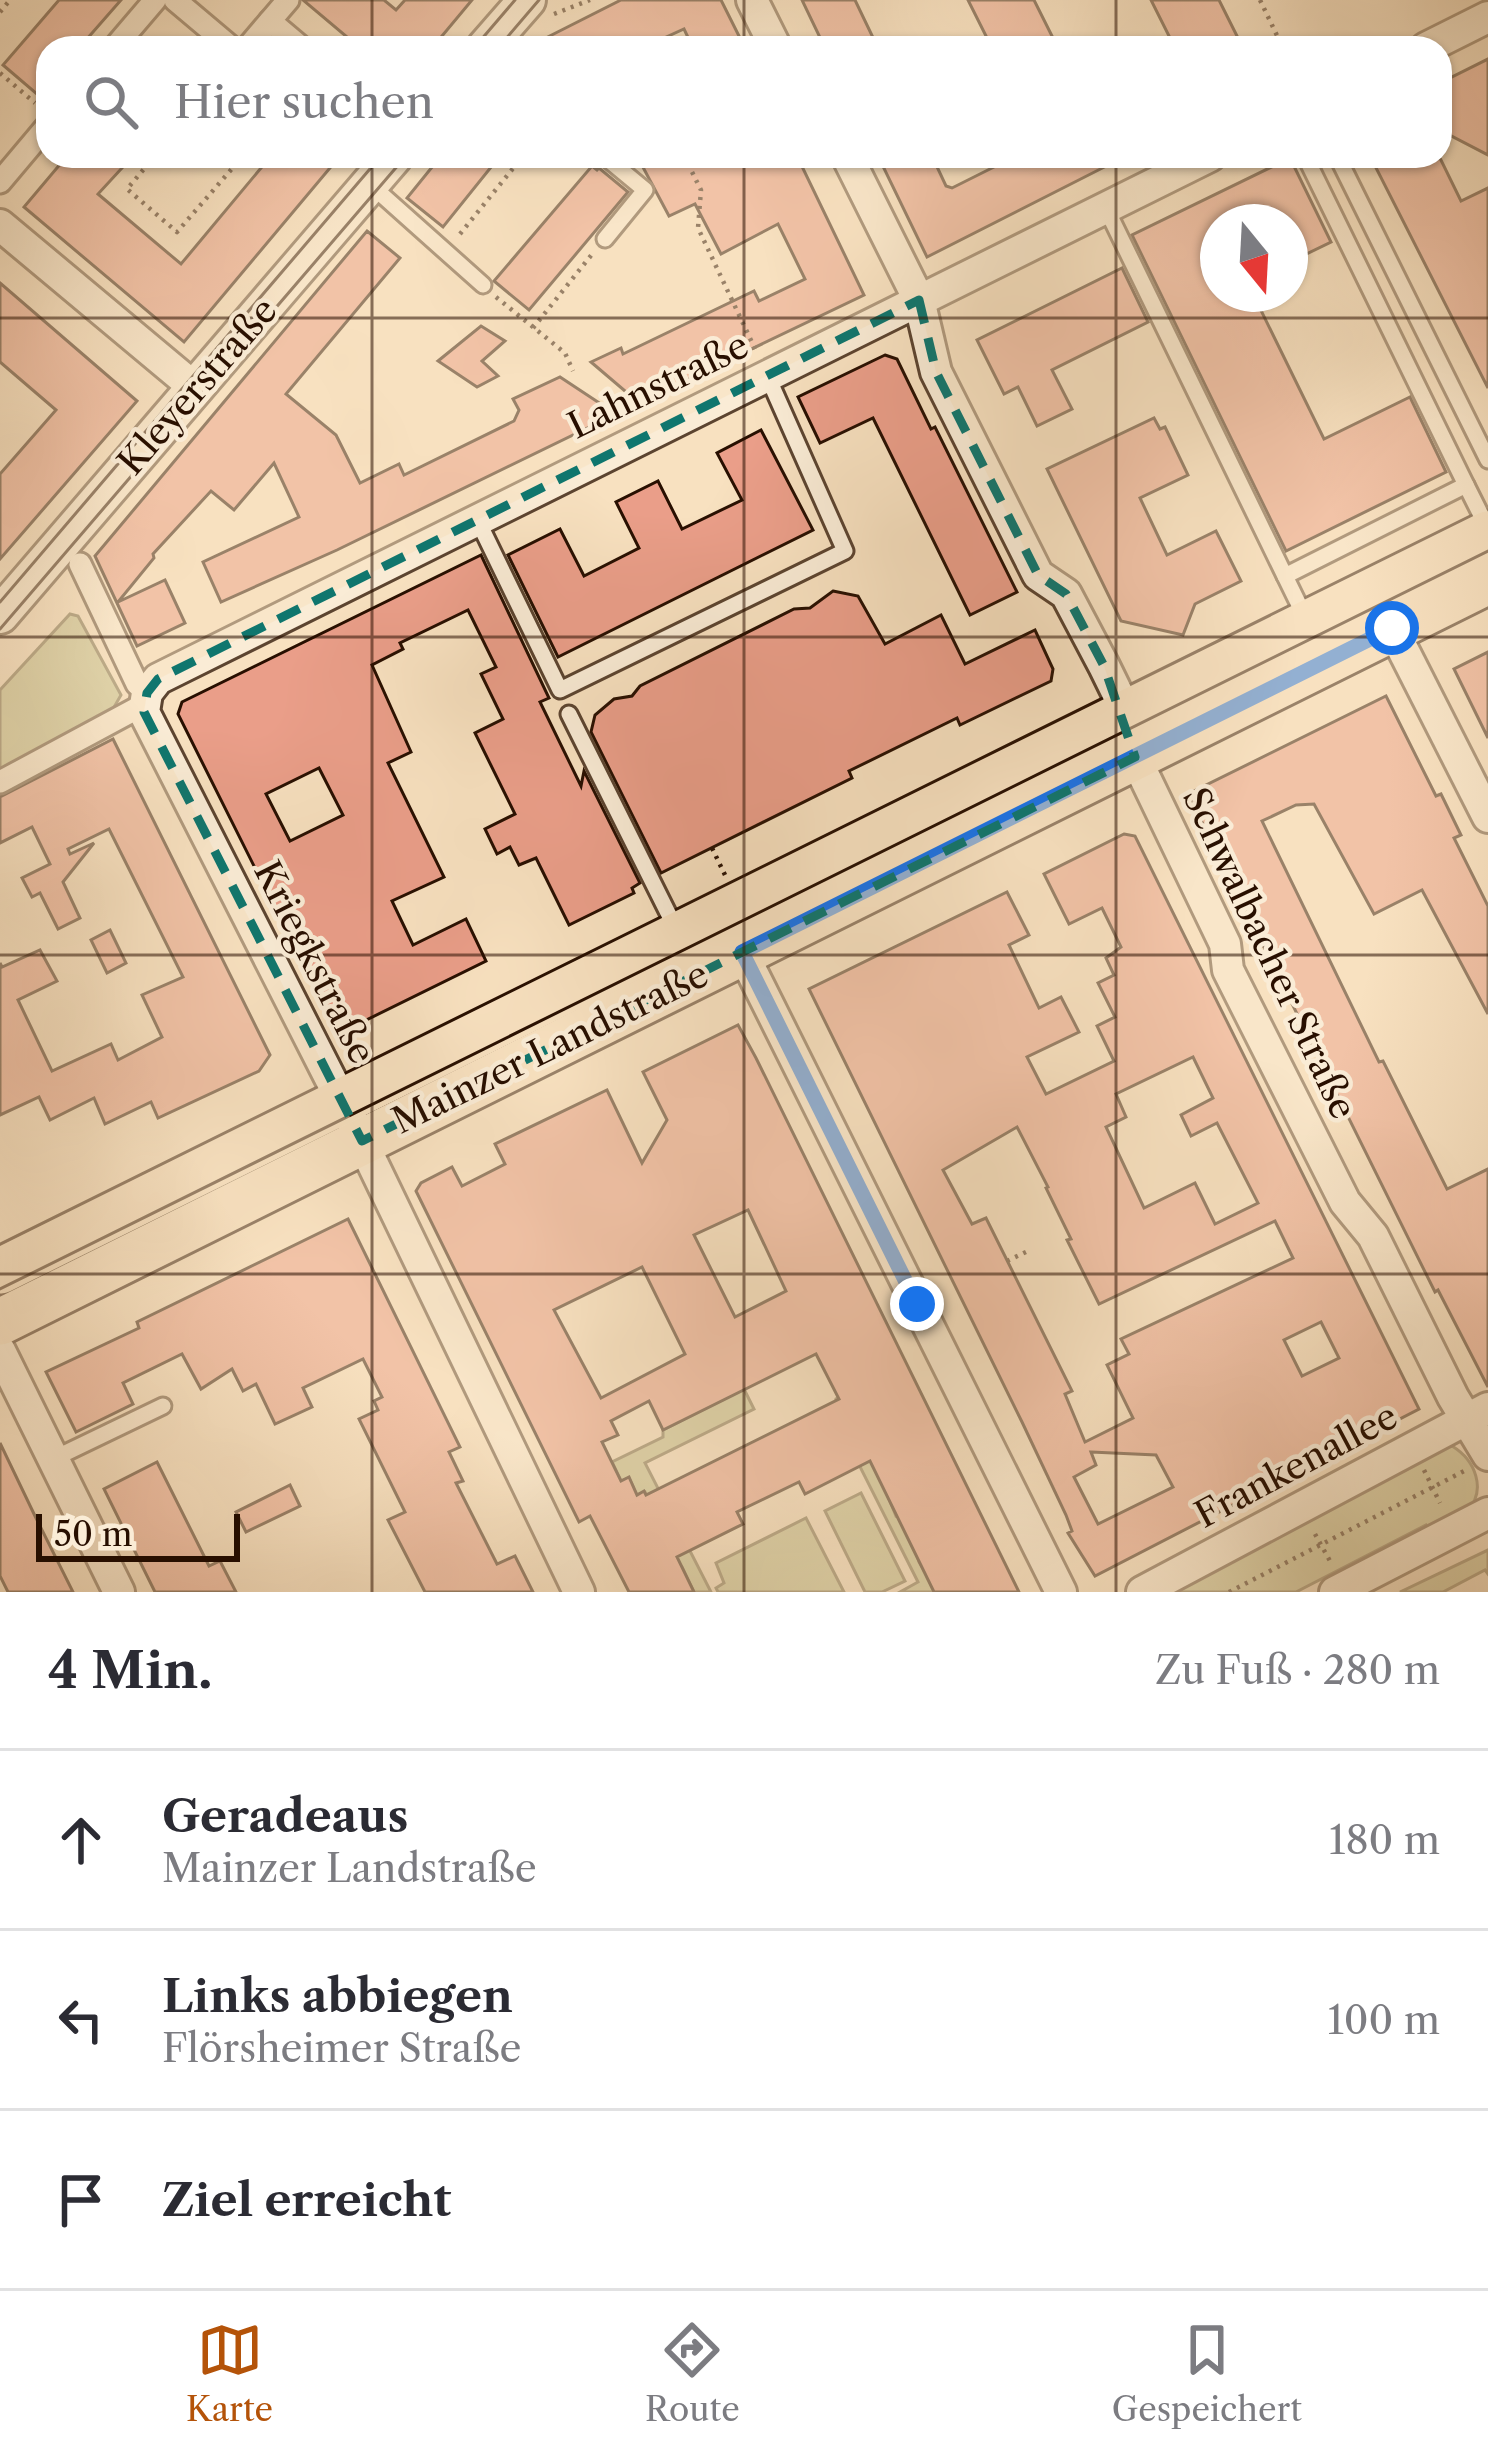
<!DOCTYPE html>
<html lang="de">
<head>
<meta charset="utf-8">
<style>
  :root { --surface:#fff; --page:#f7f7f7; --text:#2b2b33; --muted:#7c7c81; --line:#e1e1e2; --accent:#b45309 }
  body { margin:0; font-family:"Libre Caslon Text",serif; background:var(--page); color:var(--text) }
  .compass { position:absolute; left:1200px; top:204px; width:108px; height:108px; border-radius:50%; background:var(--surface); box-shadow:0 3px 9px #0004; rotate:162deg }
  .scale { position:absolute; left:36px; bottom:30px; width:204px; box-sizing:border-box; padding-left:12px; border:6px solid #280f00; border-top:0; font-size:33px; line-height:42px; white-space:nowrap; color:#280f00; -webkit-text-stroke:9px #faecd6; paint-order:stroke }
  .stop { position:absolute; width:36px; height:36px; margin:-27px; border:9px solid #1a73e8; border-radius:50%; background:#fff }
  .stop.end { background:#1a73e8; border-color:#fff; box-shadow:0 3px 12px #0008 }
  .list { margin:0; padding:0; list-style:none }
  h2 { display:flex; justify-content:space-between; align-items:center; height:156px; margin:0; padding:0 48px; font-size:51px }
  h2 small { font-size:39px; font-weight:400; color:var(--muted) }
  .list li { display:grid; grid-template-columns:78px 1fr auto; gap:36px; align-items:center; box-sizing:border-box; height:180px; padding:0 48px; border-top:3px solid var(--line) }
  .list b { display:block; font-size:45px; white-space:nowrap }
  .list p { margin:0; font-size:39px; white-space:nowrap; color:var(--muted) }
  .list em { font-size:39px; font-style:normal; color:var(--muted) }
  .icon { flex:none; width:66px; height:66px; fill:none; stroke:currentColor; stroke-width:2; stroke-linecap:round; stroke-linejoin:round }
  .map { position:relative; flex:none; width:1488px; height:1592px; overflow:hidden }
  .search { position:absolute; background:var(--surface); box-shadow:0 3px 9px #0004; left:36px; right:36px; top:36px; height:132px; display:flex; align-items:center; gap:30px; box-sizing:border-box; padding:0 42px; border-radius:36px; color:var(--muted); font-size:45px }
  .sheet { height:696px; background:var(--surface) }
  nav { display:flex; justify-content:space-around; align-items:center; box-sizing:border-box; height:168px; border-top:3px solid var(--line); background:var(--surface); font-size:33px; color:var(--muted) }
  nav a { display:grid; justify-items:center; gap:6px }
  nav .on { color:var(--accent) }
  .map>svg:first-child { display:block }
  .green { fill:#c3c18e; stroke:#766847; stroke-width:3 }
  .building { fill:#ea9e89; stroke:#280f00; stroke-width:3; fill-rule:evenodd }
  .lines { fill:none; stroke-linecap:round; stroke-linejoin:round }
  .service-casing { stroke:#5c4430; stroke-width:21 }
  .pedestrian-casing { stroke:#5c4430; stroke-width:27 }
  .minor-casing { stroke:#5c4430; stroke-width:36 }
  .tertiary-casing { stroke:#5c4430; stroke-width:42 }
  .primary-casing { stroke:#280f00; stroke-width:51 }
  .path { stroke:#280f00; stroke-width:4.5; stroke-dasharray:3 6; stroke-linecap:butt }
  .service { stroke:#faecd6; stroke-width:15 }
  .pedestrian { stroke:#faecd6; stroke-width:21 }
  .minor { stroke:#faecd6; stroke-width:30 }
  .tertiary { stroke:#faecd6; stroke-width:36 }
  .primary { stroke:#f8e1c0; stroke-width:45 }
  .tram { stroke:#280f00; stroke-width:3 }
  .route { stroke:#1a73e8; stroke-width:15 }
  .marked { fill:none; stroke:#0f766e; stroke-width:9; stroke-dasharray:24 15; stroke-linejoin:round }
  .grid { fill:none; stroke:#280f00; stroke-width:3; stroke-opacity:0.55 }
  .labels { text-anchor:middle; stroke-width:9; stroke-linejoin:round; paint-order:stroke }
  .street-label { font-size:36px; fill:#280f00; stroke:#faecd6 }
</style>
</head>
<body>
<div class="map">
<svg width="1488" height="1592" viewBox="0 0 1488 1592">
  <rect width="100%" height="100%" fill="#f8e1c0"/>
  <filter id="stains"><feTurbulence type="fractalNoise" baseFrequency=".00167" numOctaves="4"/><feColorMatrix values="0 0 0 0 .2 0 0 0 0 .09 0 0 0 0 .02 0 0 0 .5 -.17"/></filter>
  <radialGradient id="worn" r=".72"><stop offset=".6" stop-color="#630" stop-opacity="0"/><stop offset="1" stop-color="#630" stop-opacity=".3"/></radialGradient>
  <g class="green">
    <path d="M70,614L78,616L121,695L113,709L0,770V690Z"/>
    <path d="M744,1389L754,1409L645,1463L711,1592H694L682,1567L673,1570V1551L645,1492L637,1495L629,1478L621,1481L612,1462L663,1437V1430Z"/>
    <path d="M846,1393L896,1516L904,1513L919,1562L937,1592H900L918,1582L834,1415L836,1399Z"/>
    <path d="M1452,1446C1475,1460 1488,1490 1466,1513C1457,1521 1442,1527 1431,1533L1426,1525L1296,1592H1169L1363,1491L1430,1448Z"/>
    <path d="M861,1493L905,1581L882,1592H865L825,1511Z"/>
    <path d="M806,1518L844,1592H718L716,1588L724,1583L716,1563Z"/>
    <path d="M1488,1550V1574L1485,1570L1443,1592H1400Z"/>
  </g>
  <g class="building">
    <path d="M59,0H121L79,48H48V84L38,95L3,65Z"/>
    <path d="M303,0H384L396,10L405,0H472L432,48H360Z"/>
    <path d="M621,0H721L745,48H693L684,29L642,48H526Z"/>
    <path d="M802,0H855L878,48H825Z"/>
    <path d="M968,0H1034L1058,48H992Z"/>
    <path d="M1151,0H1219L1243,48H1175Z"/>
    <path d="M1488,59V155L1440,130V83Z"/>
    <path d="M67,156H133L98,194L181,264L271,156H340L184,342L24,207Z"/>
    <path d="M441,156H500L443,227L407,198Z"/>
    <path d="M637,156H797L864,295L639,403L591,362L621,348L623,354L754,291L759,301L805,279L778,224L721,254L695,204L669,216Z"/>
    <path d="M878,156H932L946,186L952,188L1016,156H1126L927,257Z"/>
    <path d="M1370,156H1439L1461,201L1488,188V388Z"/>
    <path d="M1290,158L1331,242L1290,262V222H1218V294H1253L1324,439L1410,397L1446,472L1286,551L1132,235Z"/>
    <path d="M592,166L597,170L599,168L628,192L529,310L494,281Z"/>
    <path d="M367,231L400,258L286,394L336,435L360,483L399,464L404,475L514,421L519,410L513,399L560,377L616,414L337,550L221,602L203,562L299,517L274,463L234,510L211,491L153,554L154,558L118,602L165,580L185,623L137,646L95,556Z"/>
    <path d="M1122,268L1148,322L1052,370L1072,409L1037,426L1018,387L1004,394L977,340Z"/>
    <path d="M0,283L137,401L0,559V474L56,410L0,362Z"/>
    <path d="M481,326L505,341L482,361L498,376L477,387L438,361Z"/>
    <path d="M885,355L897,359L931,429L935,427L1017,592L970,615L873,418L820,443L798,397Z"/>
    <path d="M1154,418L1160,429L1165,427L1188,475L1140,498L1167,555L1216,531L1241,581L1195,604L1183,635L1121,621L1047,469Z"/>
    <path d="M761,430L813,530L558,657L508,555L560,529L584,576L639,548L616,502L658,481L682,529L742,500L717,453Z"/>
    <path d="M481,555L549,698L540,702L581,786L584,771L640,883L632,888L634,893L569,925L536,858L519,865L510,847L497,854L485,829L515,814L475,733L503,719L481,674L496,667L468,610L400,643L403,649L372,665L411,752L388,763L444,877L392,901L413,945L466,919L486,961L344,1031L334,1026L178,714L182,702ZM319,768L343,815L290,841L266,794Z"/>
    <path d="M833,591L858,596L885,644L941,615L965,664L1035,630L1053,669L1051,681L960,725L957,718L849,771L852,778L661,873L591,732L595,715L614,699L632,696L640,686L794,609L810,608Z"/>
    <path d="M1488,652V738L1454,669Z"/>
    <path d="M1386,696L1436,796L1441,794L1461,835L1454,838L1488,906V1014L1422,890L1374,914L1314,804L1296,805L1262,821L1379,1062L1383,1061L1447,1189L1488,1169V1387L1438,1290L1435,1292L1188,794Z"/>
    <path d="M113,739L270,1055L259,1071L158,1118L151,1102L105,1124L94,1098L50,1120L39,1097L0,1115V963L2,967L40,950L57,981L18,1000L52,1071L111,1044L118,1060L162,1037L142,995L183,977L109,829L68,849L70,854L94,843L63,882L80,918L58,929L40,893L32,897L22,878L50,864L32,827L0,843V797Z"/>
    <path d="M1124,834L1135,836L1419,1409L1095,1576L1068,1533L1072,1531L1066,1515L1022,1422L809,989L1007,892L1029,935L1009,945L1039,1008L1061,997L1079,1032L1027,1057L1046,1094L1114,1061L1097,1026L1115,1017L1098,983L1114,975L1106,958L1121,947L1102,908L1069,924L1044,874ZM1193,1057L1213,1098L1181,1115L1191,1136L1217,1123L1258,1203L1215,1224L1195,1183L1144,1208L1106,1127L1126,1117L1116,1094ZM1017,1127L1048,1187L1046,1188L1071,1239L1067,1240L1099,1304L1275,1221L1293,1258L1121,1339L1129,1354L1107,1365L1133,1418L1085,1442L1065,1394L1072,1391L986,1218L972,1224L943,1170ZM1321,1322L1339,1358L1302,1376L1284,1340ZM1091,1452L1156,1455L1173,1487L1098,1524L1074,1477L1096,1465Z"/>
    <path d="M110,930L126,963L107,973L91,940Z"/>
    <path d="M738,1025L756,1058L1019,1592H934L870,1461L805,1494L799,1482L737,1512L743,1524L677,1557L694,1592H629L590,1516L579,1522L416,1191L421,1183L452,1167L462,1186L505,1164L495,1144L607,1090L642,1163L667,1120L643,1072ZM748,1210L786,1291L735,1317L694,1235ZM642,1267L685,1354L601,1398L554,1310ZM816,1354L839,1399L646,1495L644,1491L637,1495L629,1477L621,1481L602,1442L618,1435L611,1421L649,1401L663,1430Z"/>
    <path d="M348,1219L460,1447L449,1452L463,1481L456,1483L497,1564L515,1556L533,1592H425L388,1520L405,1512L359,1419L378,1410L374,1401L382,1397L363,1359L303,1388L312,1407L275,1424L256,1384L243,1391L232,1369L201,1389L182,1354L123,1383L133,1404L76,1432L46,1372L139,1328L137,1322Z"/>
    <path d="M0,1443L35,1516L73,1592H8L0,1576Z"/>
    <path d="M157,1462L209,1566L220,1561L236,1592H155L104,1489Z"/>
    <path d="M290,1485L300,1506L246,1532L236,1512Z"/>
  </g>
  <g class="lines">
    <g class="service-casing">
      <g id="service">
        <path d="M604,156L645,190L605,239"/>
        <path d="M1337,156L1488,460"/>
        <path d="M372,186L483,285"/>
        <path d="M1106,208L1285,576L1466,485L1305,156"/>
        <path d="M1466,485L1488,529"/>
        <path d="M477,519L560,690L845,551L767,375"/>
        <path d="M1285,576L1305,617"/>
        <path d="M569,714L678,933"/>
        <path d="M53,1459L163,1406"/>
      </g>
    </g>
    <g class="pedestrian-casing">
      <g id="pedestrian">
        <path d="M175,0L232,48"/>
        <path d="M288,0L270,21L302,48"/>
        <path d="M114,48L155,0"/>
        <path d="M247,48L270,21"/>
        <path d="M0,182L48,125"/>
        <path d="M80,564L137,684L147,693"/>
        <path d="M0,782L145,704"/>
      </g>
    </g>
    <g class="minor-casing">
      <g id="minor">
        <path d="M752,0L776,48"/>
        <path d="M1426,48L1488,17"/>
        <path d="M847,156L919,300L936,372L1038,575L1066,594L1104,666L1127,713L1135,757L1225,944L1228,970L1345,1202L1373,1236L1453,1397L1488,1455"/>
        <path d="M0,225L195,388"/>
        <path d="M1392,628L1488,817"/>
        <path d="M742,952L1061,1592"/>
        <path d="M0,1351L119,1592"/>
        <path d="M579,1592L354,1125L144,712L147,693L158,679L1210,156"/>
        <path d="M1142,1592L1488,1408"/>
        <path d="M1335,1592L1488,1513"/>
      </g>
    </g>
    <g class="tertiary-casing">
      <g id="tertiary">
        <path d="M485,48L527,0"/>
        <path d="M0,615L394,156"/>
      </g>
    </g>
    <g class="primary-casing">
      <g id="primary">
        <path d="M0,1271L1488,534"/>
        <path d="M0,1322L1488,581"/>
      </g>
    </g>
    <g class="path">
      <path d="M1260,0L1283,48"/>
      <path d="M0,12L10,0"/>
      <path d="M554,14L590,0"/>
      <path d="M0,73L35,103"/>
      <path d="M155,156L127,189L177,232L243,156"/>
      <path d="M684,156L701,190L698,228L757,353"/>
      <path d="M460,234L523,156"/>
      <path d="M496,297L565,353L573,371"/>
      <path d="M533,328L593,253"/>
      <path d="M712,848L725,875"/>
      <path d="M1007,1261L1028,1251"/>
      <path d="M1424,1470L1440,1503"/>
      <path d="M1315,1534L1330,1561"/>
      <path d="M1229,1592L1464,1471"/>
    </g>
    <use href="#service" class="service"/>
    <use href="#pedestrian" class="pedestrian"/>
    <use href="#minor" class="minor"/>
    <use href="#tertiary" class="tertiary"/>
    <use href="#primary" class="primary"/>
    <g class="tram">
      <path d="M474,48L515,0"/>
      <path d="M498,48L539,0"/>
      <path d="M0,602L381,156"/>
      <path d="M0,629L406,156"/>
      <path d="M0,1289L1488,551"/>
    </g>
  </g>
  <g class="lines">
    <path class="route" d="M917,1304L742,952L1392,628"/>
  </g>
  <path d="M0 0H1488V1592H0ZM919,300L936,372L1038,575L1066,594L1104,666L1135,757L362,1141L144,712L147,693L158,679Z" fill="#f8e1c0" fill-opacity=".55" fill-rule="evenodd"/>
  <path class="marked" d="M919,300L936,372L1038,575L1066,594L1104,666L1135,757L362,1141L144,712L147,693L158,679Z"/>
  <path class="grid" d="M372,0V48M744,0V48M1116,0V48M372,156V1592M744,156V1592M1116,156V1592M0,318H1488M0,637H1488M0,955H1488M0,1274H1488"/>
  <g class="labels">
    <g class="street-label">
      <text transform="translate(658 385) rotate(-26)" y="13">Lahnstraße</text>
      <text transform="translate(197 386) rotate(-49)" y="13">Kleyerstraße</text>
      <text transform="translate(1270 953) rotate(65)" y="13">Schwalbacher Straße</text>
      <text transform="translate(315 962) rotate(63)" y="13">Kriegkstraße</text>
      <text transform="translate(550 1047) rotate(-26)" y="13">Mainzer Landstraße</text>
      <text transform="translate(1296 1465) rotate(-28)" y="13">Frankenallee</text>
    </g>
  </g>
  <rect width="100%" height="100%" filter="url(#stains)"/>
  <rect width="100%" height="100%" fill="url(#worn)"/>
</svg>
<svg class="compass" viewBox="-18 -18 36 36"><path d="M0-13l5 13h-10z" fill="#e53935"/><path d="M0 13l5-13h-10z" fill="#7c7c81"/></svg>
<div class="scale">50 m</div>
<div class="stop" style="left:1392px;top:628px"></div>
<div class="stop end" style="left:917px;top:1304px"></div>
<div class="search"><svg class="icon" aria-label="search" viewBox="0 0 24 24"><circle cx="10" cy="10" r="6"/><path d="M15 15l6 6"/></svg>Hier suchen</div>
</div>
<section class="sheet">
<h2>4 Min.<small>Zu Fuß · 280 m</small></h2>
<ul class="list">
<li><svg class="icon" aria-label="ahead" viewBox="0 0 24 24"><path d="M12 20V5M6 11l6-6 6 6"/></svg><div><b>Geradeaus</b><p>Mainzer Landstraße</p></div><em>180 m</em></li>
<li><svg class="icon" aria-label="left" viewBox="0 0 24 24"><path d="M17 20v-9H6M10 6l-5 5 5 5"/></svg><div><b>Links abbiegen</b><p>Flörsheimer Straße</p></div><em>100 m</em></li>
<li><svg class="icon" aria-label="arrive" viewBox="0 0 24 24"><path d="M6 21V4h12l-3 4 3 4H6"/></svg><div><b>Ziel erreicht</b></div></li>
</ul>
</section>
<nav>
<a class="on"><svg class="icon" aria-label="map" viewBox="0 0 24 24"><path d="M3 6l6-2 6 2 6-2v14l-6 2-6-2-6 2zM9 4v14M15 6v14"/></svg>Karte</a>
<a><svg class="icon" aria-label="directions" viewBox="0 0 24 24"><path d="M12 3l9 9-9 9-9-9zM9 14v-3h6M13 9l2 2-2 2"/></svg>Route</a>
<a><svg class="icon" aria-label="saved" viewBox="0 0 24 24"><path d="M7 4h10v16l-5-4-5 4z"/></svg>Gespeichert</a>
</nav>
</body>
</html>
